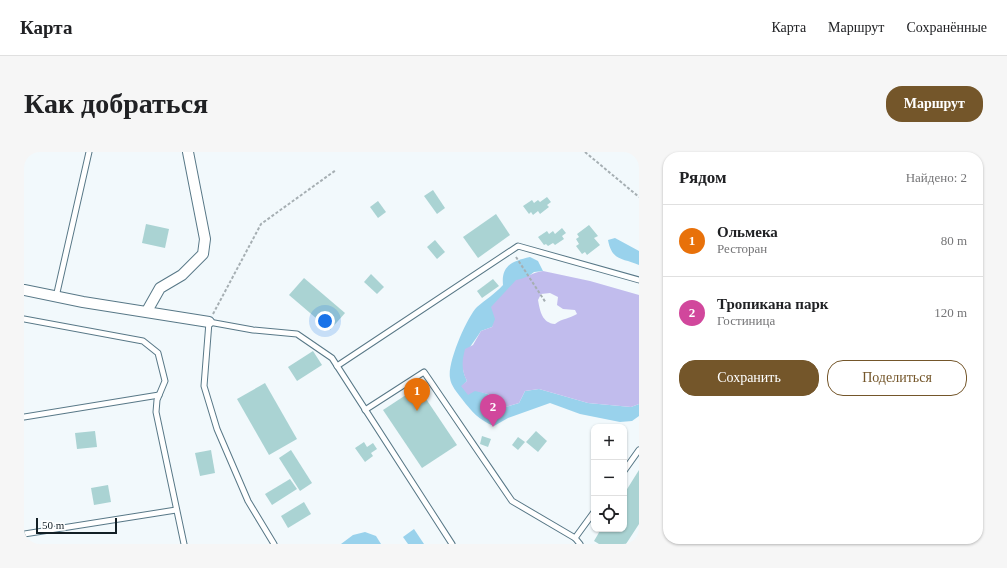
<!DOCTYPE html>
<html lang="ru">
<head>
<meta charset="utf-8">
<style>
  :root { --surface:#fff; --page:#f6f6f6; --text:#202124; --muted:#757577; --line:#e0e0e0; --accent:#74562a }
  body { margin:0; font-family:Georgia,serif; background:var(--page); color:var(--text) }
  .controls { position:absolute; right:12px; bottom:12px; display:grid; overflow:hidden; border-radius:8px; box-shadow:0 1px 3px #0004 }
  .controls button { width:36px; height:36px; display:grid; place-items:center; padding:0; border:0; border-bottom:1px solid var(--line); background:var(--surface); color:var(--text); font:20px sans-serif }
  .scale { position:absolute; left:12px; bottom:10px; width:81px; box-sizing:border-box; padding-left:4px; border:2px solid #121f25; border-top:0; font-size:11px; line-height:14px; white-space:nowrap; color:#121f25; -webkit-text-stroke:3px #fff; paint-order:stroke }
  .you { position:absolute; left:301px; top:169px; width:14px; height:14px; margin:-10px; border:3px solid #fff; border-radius:50%; background:#1a73e8; box-shadow:0 0 0 6px #1a73e833 }
  .badge { display:grid; place-items:center; width:26px; height:26px; border-radius:50%; background:var(--accent); color:#fff; font-size:13px; font-weight:700 }
  .pin { position:absolute; translate:-50% -33px; filter:drop-shadow(0 1px 2px #0008) }
  .pin::after { content:''; position:absolute; top:21px; width:14px; height:12px; background:inherit; clip-path:polygon(0 0,100% 0,50% 100%) }
  .list { margin:0; padding:0; list-style:none }
  h2 { display:flex; justify-content:space-between; align-items:center; height:52px; margin:0; padding:0 16px; font-size:17px }
  h2 small { font-size:13px; font-weight:400; color:var(--muted) }
  .list li { display:grid; grid-template-columns:26px 1fr auto; gap:12px; align-items:center; box-sizing:border-box; height:72px; padding:0 16px; border-top:1px solid var(--line) }
  .list b { display:block; font-size:15px; white-space:nowrap }
  .list p { margin:0; font-size:13px; white-space:nowrap; color:var(--muted) }
  .list em { font-size:13px; font-style:normal; color:var(--muted) }
  .actions { display:flex; gap:8px; padding:12px 16px }
  .actions a { flex:1; padding:9px 0; border:1px solid var(--accent); border-radius:16px; text-align:center; font-size:14px; color:var(--accent) }
  .actions .main { background:var(--accent); color:#fff }
  .icon { flex:none; width:22px; height:22px; fill:none; stroke:currentColor; stroke-width:2; stroke-linecap:round; stroke-linejoin:round }
  .map { position:relative; flex:none; width:615px; height:392px; overflow:hidden; border-radius:16px }
  header { display:flex; align-items:center; gap:24px; box-sizing:border-box; height:56px; padding:0 20px; background:var(--surface); border-bottom:1px solid var(--line) }
  header strong { font-size:19px }
  nav { display:flex; gap:22px; margin-inline-start:auto; font-size:14px }
  .intro { display:flex; align-items:center; justify-content:space-between; box-sizing:border-box; height:96px; padding:0 24px }
  h1 { margin:0; font-size:28px }
  .button { padding:10px 18px; border-radius:16px; background:var(--accent); color:#fff; font-size:14px; font-weight:700 }
  main { display:flex; gap:24px; padding:0 24px }
  aside { flex:1; background:var(--surface); border-radius:16px; box-shadow:0 1px 3px #0004 }
  .map>svg:first-child { display:block }
  .green { fill:#99d2ec }
  .water { fill:#c1bced; fill-rule:evenodd }
  .building { fill:#aad3d3 }
  .lines { fill:none; stroke-linecap:round; stroke-linejoin:round }
  .service-casing { stroke:#587887; stroke-width:7 }
  .minor-casing { stroke:#587887; stroke-width:12 }
  .path { stroke:#a6afb3; stroke-width:2; stroke-dasharray:3 2; stroke-linecap:butt }
  .service { stroke:#fff; stroke-width:5 }
  .minor { stroke:#fff; stroke-width:10 }
</style>
</head>
<body>
<header>
<strong>Карта</strong>
<nav><a>Карта</a><a>Маршрут</a><a>Сохранённые</a></nav>
</header>
<div class="intro"><h1>Как добраться</h1><a class="button">Маршрут</a></div>
<main>
<div class="map">
<svg width="615" height="392" viewBox="0 0 615 392">
  <rect width="100%" height="100%" fill="#f2f9fc"/>
  <g class="green">
    <path d="M591,86L615,99V113C600,106 588,110 584,88Z"/>
    <path d="M506,105L514,109L519,119L510,120L501,127L468,175L457,179C446,197 432,207 443,229L438,234L464,242L468,248L466,263L478,256L495,251L501,239L515,237L564,251L607,255L615,252V264L608,269L596,270L556,262L526,251L484,266L470,274C455,268 448,260 438,247C433,240 427,234 426,226C423,211 443,165 453,155C462,147 471,142 479,133C477,113 489,109 506,105Z"/>
    <path d="M390,377L400,392H384L379,385Z"/>
    <path d="M341,380L352,384L357,392H317L329,383Z"/>
  </g>
  <path class="water" d="M519,119L566,129L615,143V252L607,255L564,251L515,237L501,239L495,251L478,256L466,263L459,256L468,248L464,242L451,239L444,243L437,234L443,229C437,218 438,209 441,197L449,193L457,179L468,175L471,167L467,155L492,128C502,127 508,120 519,119ZM526,141L534,145L533,153L539,157L551,158L553,162C545,167 539,166 531,172C518,171 516,159 514,148L517,142Z"/>
  <g class="building">
    <path d="M409,38L421,56L413,62L400,44Z"/>
    <path d="M523,45L527,50L523,53L525,55L516,62L514,59L509,63L507,60L505,62L499,54L508,48L510,51L514,48L516,50Z"/>
    <path d="M354,49L362,60L354,66L346,55Z"/>
    <path d="M472,62L486,83L454,106L439,85Z"/>
    <path d="M122,72L145,77L141,96L118,91Z"/>
    <path d="M565,73L574,84L570,86L576,93L563,103L561,100L558,102L552,94L555,92L552,87L555,85L553,82Z"/>
    <path d="M538,76L542,81L538,84L540,87L531,93L529,91L524,94L522,92L520,93L514,85L523,79L525,82L529,79L531,82Z"/>
    <path d="M411,88L421,100L413,107L403,95Z"/>
    <path d="M347,122L360,135L353,142L340,130Z"/>
    <path d="M280,126L321,161L306,178L265,143Z"/>
    <path d="M469,127L475,134L458,146L453,139Z"/>
    <path d="M289,199L298,213L273,229L264,215Z"/>
    <path d="M241,231L273,287L245,303L213,247Z"/>
    <path d="M394,235L433,293L398,316L359,258Z"/>
    <path d="M71,279L73,295L53,297L51,281Z"/>
    <path d="M512,279L523,289L514,300L502,290Z"/>
    <path d="M458,284L467,287L464,295L456,292Z"/>
    <path d="M494,285L501,290L494,298L488,293Z"/>
    <path d="M340,290L343,295L349,291L353,297L347,301L349,304L341,310L331,296Z"/>
    <path d="M187,298L191,321L176,324L171,301Z"/>
    <path d="M267,298L288,331L276,339L255,306Z"/>
    <path d="M615,318V372L602,392H575L570,389L577,377H600V342Z"/>
    <path d="M266,327L273,337L248,353L241,342Z"/>
    <path d="M84,333L87,350L70,353L67,336Z"/>
    <path d="M280,350L287,362L264,376L257,364Z"/>
  </g>
  <g class="lines">
    <g class="service-casing">
      <g id="service">
        <path d="M32,145L65,0"/>
        <path d="M0,167L119,189L134,201L141,229L133,248L132,260L160,392"/>
        <path d="M313,214L494,94L615,128"/>
        <path d="M341,258L400,220L488,349L551,386"/>
        <path d="M0,265L135,243"/>
        <path d="M600,319L615,298"/>
        <path d="M0,382L152,358"/>
        <path d="M250,392L224,349L193,277L180,234L185,170L229,178L273,182L308,206L428,392"/>
        <path d="M556,392L551,386L570,360"/>
      </g>
    </g>
    <g class="minor-casing">
      <g id="minor">
        <path d="M0,138L59,150L185,170"/>
        <path d="M123,159L136,136L158,123L179,102L181,87L164,0"/>
      </g>
    </g>
    <g class="path">
      <path d="M561,0L615,45"/>
      <path d="M492,105L522,151"/>
      <path d="M189,162L237,72L312,18"/>
    </g>
    <use href="#service" class="service"/>
    <use href="#minor" class="minor"/>
  </g>
</svg>
<div class="controls">
<button>+</button>
<button>−</button>
<button><svg class="icon" aria-label="locate" viewBox="0 0 24 24"><circle cx="12" cy="12" r="6"/><path d="M12 2v4M12 18v4M2 12h4M18 12h4"/></svg></button>
</div>
<div class="scale">50 m</div>
<div class="you"></div>
<div class="pin badge" style="left:393px;top:259px;background:#e8710a">1</div>
<div class="pin badge" style="left:469px;top:275px;background:#d1479c">2</div>
</div>
<aside>
<h2>Рядом<small>Найдено: 2</small></h2>
<ul class="list">
<li><span class="badge" style="background:#e8710a">1</span><div><b>Ольмека</b><p>Ресторан</p></div><em>80 m</em></li>
<li><span class="badge" style="background:#d1479c">2</span><div><b>Тропикана парк</b><p>Гостиница</p></div><em>120 m</em></li>
</ul>
<div class="actions"><a class="main">Сохранить</a><a>Поделиться</a></div>
</aside>
</main>
</body>
</html>
